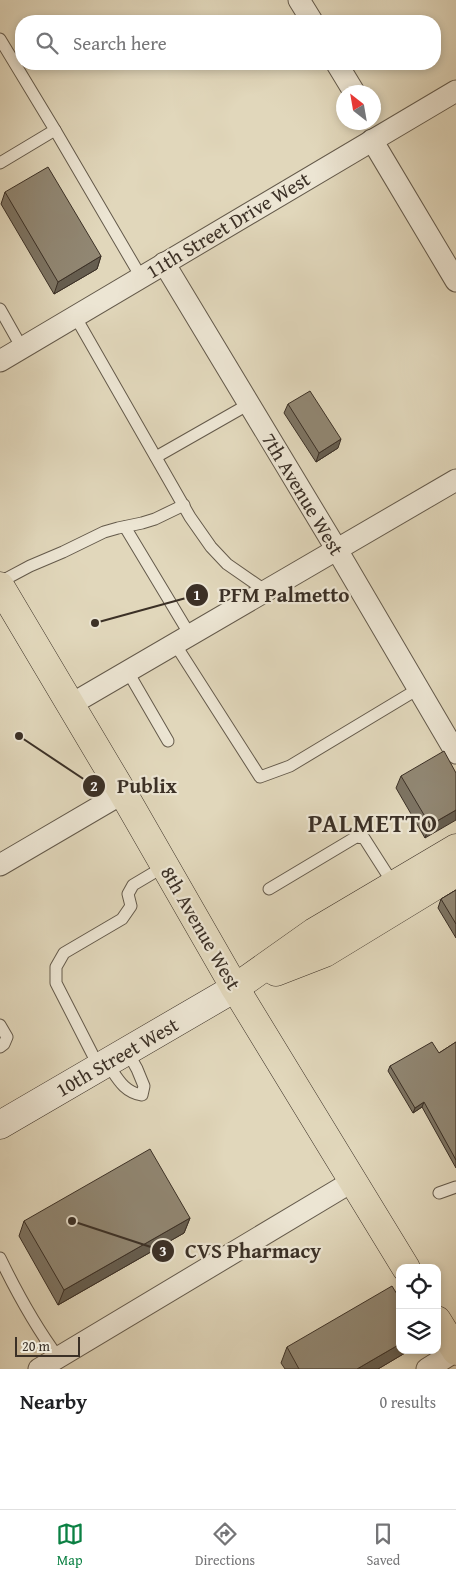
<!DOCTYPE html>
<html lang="en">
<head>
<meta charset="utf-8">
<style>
  :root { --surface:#fff; --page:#f2f2f2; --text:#202124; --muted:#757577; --line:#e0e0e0; --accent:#0b8043 }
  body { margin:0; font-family:"Gentium Book Plus",serif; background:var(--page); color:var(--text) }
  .controls { position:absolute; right:15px; bottom:15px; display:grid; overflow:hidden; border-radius:10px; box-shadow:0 2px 8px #0003 }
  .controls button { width:45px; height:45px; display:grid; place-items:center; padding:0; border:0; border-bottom:1px solid var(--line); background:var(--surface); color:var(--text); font:25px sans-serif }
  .compass { position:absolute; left:336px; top:85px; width:45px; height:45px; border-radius:50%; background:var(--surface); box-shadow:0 2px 8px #0003; rotate:329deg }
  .scale { position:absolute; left:15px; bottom:12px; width:65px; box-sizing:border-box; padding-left:5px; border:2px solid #3b3026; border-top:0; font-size:14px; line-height:18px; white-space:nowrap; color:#3b3026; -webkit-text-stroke:4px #ece5d3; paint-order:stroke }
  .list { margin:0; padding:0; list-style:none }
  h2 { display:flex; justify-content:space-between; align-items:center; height:65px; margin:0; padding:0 20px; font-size:21px }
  h2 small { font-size:16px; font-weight:400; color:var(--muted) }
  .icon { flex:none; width:28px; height:28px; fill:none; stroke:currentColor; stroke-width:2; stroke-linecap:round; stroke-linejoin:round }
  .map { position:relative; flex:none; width:456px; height:1369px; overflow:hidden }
  .search { position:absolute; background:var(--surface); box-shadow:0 2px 8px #0003; left:15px; right:15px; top:15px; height:55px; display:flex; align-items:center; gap:12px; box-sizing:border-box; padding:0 18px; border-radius:20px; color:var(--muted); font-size:19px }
  .sheet { height:140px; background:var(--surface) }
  nav { display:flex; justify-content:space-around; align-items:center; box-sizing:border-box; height:70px; border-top:1px solid var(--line); background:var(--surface); font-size:14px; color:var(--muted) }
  nav a { display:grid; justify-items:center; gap:2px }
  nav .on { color:var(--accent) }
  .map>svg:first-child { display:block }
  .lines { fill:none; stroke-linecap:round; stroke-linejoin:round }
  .lane-casing { stroke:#645a4b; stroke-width:13 }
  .street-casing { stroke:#645a4b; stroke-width:23 }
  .secondary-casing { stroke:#3b3026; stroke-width:29 }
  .primary-casing { stroke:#3b3026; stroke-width:29 }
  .lane { stroke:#ece5d3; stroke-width:11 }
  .street { stroke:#ece5d3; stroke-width:21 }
  .secondary { stroke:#ece5d3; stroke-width:28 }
  .primary { stroke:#e1d7bb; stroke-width:28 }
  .wall { fill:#7d7463; stroke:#3b3026 }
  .shaded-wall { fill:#665e50; stroke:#3b3026 }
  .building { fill:#918773; stroke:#3b3026 }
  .labels { text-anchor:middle; stroke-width:4.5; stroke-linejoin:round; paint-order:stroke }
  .street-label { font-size:20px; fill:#3b3026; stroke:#ece5d3 }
  .district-label { font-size:25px; font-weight:bold; letter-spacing:1px; fill:#3b3026; stroke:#ece5d3 }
  .leader { fill:none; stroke:#3b3026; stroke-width:2 }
  .callout-dot { fill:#3b3026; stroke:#ece5d3; stroke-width:2 }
  .mark-label { font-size:15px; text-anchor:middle; font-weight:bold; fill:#fff }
  .callout-label { font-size:21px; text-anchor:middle; font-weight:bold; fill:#3b3026; stroke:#ece5d3; stroke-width:4.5; stroke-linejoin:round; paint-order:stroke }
</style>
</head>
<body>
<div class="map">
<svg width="456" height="1369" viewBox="0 0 456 1369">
  <rect width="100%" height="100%" fill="#e1d7bb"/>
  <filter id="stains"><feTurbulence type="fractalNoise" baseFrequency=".004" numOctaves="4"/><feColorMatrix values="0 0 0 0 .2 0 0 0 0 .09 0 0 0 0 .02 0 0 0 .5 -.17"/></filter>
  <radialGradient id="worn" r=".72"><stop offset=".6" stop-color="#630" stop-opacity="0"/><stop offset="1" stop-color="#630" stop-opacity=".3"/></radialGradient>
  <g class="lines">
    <g class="lane-casing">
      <g id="lane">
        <path d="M0,39L55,130L0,163"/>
        <path d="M55,130L141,277"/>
        <path d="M0,309L22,348"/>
        <path d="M75,316L190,517L211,547L227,564L266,591"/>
        <path d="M156,457L249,404"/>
        <path d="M125,527L190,635"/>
        <path d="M0,582L30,566L63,552L104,532L118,528L142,523L155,519L184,505"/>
        <path d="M175,644L260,777L290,766L418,689"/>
        <path d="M128,672L168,741"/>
        <path d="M269,889L356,837L364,838L394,885"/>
        <path d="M0,1025L7,1037L4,1044L0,1047"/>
        <path d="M107,1063C117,1077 123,1092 142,1095L144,1086L137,1069L127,1051"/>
        <path d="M99,1067L56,983V967L64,953L122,919L131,906L128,894L133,885L165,866"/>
        <path d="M439,1193L456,1187"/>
        <path d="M0,1258C17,1293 35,1326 58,1357"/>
      </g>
    </g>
    <g class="street-casing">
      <g id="street">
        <path d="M299,0L312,21"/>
        <path d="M337,64L354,92"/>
        <path d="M372,140L456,281"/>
        <path d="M164,263L337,550L456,753"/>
        <path d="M0,361L456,91"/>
        <path d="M70,705L456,480"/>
        <path d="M0,865L123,793"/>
        <path d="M39,1369L353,1181"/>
        <path d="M427,1369L456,1351"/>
      </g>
    </g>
    <g class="secondary-casing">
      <path id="secondary" d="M0,1125L235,988"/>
    </g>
    <g class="primary-casing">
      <g id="primary">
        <path d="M0,586L123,793L235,988L406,1268"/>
        <path d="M276,972L325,953L456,873"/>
        <path d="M235,988L314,932L456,848"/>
        <path d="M437,1320L456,1351"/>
      </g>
    </g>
    <use href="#lane" class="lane"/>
    <use href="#street" class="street"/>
    <use href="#secondary" class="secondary"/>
    <use href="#primary" class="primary"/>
  </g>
  <g class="wall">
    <path d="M5,192L101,256L97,269L54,294L1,204Z"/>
    <path d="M288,404L338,448L316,462L284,413Z"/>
    <path d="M456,773L425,838L396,788L401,776Z"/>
    <path d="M456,890V938L438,908L441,899Z"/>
    <path d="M456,1042V1168L422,1107L413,1113L388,1071L390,1066L439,1053Z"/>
    <path d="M190,1218L184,1233L58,1305L19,1236L24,1221Z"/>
    <path d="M287,1347L400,1350H410L378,1369H285L281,1363Z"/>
  </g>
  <g class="shaded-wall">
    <path d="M101,256L97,269L54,294L58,282Z"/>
    <path d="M341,439L338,448L316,462L319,453Z"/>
    <path d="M456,810V820L425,838L430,825Z"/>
    <path d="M424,1102L422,1107L413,1113L415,1108Z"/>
    <path d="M190,1218L184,1233L58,1305L64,1290Z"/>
    <path d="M400,1344V1350H410L378,1369H357Z"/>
  </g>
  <g class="building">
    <path d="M48,167L101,256L58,282L5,192Z"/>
    <path d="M310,391L341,439L319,453L288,404Z"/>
    <path d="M444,751L456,773V810L430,825L401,776Z"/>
    <path d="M456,890V924L441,899Z"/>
    <path d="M432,1042L439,1053L456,1042V1160L424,1102L415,1108L390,1066Z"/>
    <path d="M150,1149L190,1218L64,1290L24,1221Z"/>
    <path d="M392,1286L400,1299V1344L357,1369H299L287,1347Z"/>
  </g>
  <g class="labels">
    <g class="street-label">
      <text transform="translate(228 225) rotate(-31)" y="7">11th Street Drive West</text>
      <text transform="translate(303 494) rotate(59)" y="7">7th Avenue West</text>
      <text transform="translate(201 928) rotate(60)" y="7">8th Avenue West</text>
      <text transform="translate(117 1057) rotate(-30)" y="7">10th Street West</text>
    </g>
    <g class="district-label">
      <text x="373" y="832">PALMETTO</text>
    </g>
  </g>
  <path class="leader" d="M95 623L197 595M19 736L94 786M72 1221L163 1251"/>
  <g class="callout-dot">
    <circle cx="95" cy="623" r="5"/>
    <circle cx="19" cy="736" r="5"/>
    <circle cx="72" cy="1221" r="5"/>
    <circle cx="197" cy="595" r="12"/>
    <circle cx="94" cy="786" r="12"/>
    <circle cx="163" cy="1251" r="12"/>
  </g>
  <g class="mark-label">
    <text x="197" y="600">1</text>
    <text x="94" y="791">2</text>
    <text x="163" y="1256">3</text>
  </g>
  <g class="callout-label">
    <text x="284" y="602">PFM Palmetto</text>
    <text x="147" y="793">Publix</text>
    <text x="253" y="1258">CVS Pharmacy</text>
  </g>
  <rect width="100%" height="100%" filter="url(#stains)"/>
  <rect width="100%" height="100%" fill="url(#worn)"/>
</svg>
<div class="controls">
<button><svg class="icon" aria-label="locate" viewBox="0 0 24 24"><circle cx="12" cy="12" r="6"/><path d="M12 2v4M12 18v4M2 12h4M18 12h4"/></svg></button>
<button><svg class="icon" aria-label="layers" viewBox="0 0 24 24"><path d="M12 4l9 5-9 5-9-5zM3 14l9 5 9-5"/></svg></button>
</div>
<svg class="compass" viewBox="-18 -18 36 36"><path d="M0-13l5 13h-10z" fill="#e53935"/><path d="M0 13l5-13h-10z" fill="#757577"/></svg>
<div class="scale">20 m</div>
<div class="search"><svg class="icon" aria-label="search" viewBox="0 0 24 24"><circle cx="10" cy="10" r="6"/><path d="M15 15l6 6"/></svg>Search here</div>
</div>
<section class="sheet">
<h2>Nearby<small>0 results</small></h2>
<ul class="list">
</ul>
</section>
<nav>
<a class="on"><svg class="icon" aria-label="map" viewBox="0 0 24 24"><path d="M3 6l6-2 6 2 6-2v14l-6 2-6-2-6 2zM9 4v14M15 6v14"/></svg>Map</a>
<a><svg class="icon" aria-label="directions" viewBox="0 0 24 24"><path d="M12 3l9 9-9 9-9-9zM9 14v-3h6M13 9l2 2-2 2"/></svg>Directions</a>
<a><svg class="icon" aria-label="saved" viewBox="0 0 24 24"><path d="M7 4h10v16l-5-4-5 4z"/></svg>Saved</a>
</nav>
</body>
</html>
